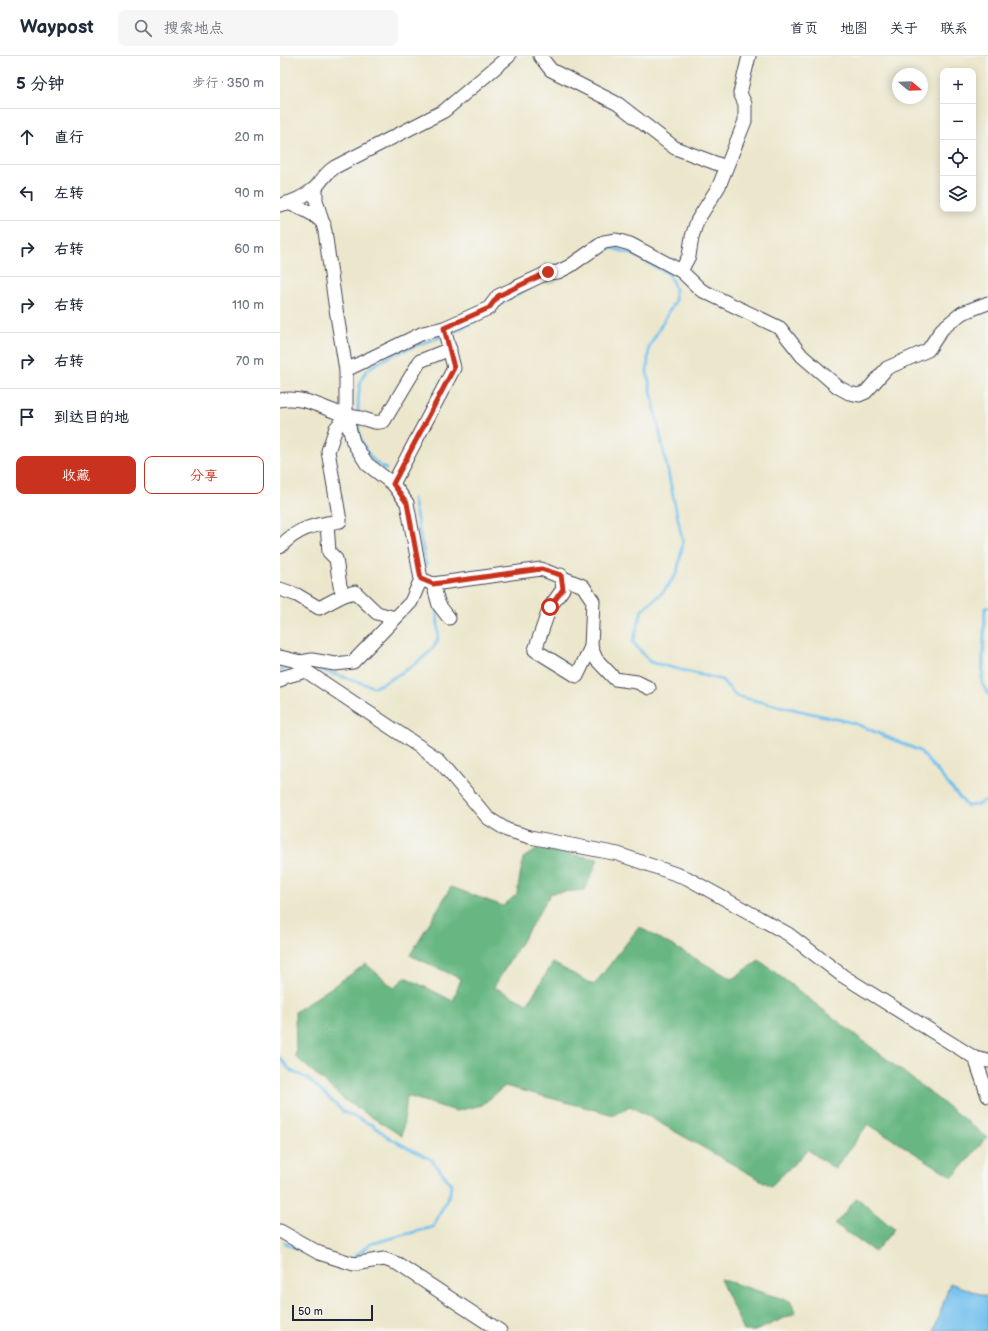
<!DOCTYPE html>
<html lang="zh">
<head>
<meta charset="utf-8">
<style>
  :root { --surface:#fff; --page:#f6f6f7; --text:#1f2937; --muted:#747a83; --line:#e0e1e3; --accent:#c8321e }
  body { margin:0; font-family:"Balsamiq Sans","LXGW WenKai TC",sans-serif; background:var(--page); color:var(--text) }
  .controls { position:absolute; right:12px; top:12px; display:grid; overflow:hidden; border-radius:8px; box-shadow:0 2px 10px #0003 }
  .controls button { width:36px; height:36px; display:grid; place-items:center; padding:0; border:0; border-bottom:1px solid var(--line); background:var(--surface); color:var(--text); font:20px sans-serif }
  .compass { position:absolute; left:612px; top:12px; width:36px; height:36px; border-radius:50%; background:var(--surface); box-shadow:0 2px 10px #0003; rotate:109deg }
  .scale { position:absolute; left:12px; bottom:10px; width:81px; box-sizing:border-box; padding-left:4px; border:2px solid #22223b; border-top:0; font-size:11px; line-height:14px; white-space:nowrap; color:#22223b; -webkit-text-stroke:3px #f6f6f2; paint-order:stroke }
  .stop { position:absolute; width:12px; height:12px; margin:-9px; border:3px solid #c8321e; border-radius:50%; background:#fff }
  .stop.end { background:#c8321e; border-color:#fff; box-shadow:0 1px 4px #0008 }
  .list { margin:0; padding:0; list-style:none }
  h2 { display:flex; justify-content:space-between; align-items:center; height:52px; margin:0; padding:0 16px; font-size:17px }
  h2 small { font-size:13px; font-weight:400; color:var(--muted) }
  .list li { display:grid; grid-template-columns:26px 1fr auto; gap:12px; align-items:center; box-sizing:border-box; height:56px; padding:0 16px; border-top:1px solid var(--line) }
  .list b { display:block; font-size:15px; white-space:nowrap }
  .list em { font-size:13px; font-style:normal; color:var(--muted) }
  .actions { display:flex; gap:8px; padding:12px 16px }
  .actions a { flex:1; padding:9px 0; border:1px solid var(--accent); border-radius:8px; text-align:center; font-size:14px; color:var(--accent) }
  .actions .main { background:var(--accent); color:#fff }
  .icon { flex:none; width:22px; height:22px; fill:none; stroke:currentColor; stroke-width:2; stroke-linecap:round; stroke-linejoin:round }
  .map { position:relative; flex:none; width:708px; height:1275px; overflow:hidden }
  header { display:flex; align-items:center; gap:24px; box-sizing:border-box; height:56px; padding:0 20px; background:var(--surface); border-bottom:1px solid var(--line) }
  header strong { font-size:19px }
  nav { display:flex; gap:22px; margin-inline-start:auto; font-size:14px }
  .search { width:280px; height:36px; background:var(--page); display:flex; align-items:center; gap:10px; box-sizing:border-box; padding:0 14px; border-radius:8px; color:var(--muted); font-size:15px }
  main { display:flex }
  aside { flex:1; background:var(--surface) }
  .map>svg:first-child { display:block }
  .forest { fill:#68b782; stroke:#456c5e }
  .water { fill:#75c1ee; stroke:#4c7294 }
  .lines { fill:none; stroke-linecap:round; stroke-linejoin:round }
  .stream { stroke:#75c1ee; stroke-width:3 }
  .minor-casing { stroke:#404051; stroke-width:15 }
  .minor { stroke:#fff; stroke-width:13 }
  .route { stroke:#c8321e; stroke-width:5 }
</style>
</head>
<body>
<header>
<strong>Waypost</strong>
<div class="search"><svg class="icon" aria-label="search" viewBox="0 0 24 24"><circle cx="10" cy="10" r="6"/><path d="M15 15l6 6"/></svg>搜索地点</div>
<nav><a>首页</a><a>地图</a><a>关于</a><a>联系</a></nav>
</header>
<main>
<aside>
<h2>5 分钟<small>步行 · 350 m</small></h2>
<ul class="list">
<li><svg class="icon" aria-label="ahead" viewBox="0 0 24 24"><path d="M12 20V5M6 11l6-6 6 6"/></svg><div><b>直行</b></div><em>20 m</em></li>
<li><svg class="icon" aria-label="left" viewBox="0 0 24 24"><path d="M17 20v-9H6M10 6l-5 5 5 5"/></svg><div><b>左转</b></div><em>90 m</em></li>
<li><svg class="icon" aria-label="right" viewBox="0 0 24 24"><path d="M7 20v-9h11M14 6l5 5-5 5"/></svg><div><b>右转</b></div><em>60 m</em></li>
<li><svg class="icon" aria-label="right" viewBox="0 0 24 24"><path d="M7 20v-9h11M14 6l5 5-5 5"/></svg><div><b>右转</b></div><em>110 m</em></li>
<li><svg class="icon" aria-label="right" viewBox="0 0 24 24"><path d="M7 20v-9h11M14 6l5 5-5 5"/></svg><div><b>右转</b></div><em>70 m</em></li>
<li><svg class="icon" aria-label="arrive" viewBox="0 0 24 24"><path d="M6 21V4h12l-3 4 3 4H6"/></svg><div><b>到达目的地</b></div></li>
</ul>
<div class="actions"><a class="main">收藏</a><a>分享</a></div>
</aside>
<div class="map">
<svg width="708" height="1275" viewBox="0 0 708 1275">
  <rect width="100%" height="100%" fill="#f6f6f2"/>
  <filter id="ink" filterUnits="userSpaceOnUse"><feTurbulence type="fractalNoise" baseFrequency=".025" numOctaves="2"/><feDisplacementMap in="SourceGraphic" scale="8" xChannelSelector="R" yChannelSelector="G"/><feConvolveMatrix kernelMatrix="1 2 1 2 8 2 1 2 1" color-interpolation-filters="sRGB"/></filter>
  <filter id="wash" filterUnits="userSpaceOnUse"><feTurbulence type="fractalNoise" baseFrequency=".012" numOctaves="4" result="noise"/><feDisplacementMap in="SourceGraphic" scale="16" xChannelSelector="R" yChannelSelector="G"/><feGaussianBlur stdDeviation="0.9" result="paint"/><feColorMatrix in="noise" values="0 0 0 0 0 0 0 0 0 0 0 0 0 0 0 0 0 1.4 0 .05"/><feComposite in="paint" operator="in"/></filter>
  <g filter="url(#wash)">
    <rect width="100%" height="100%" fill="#ece7cc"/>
    <g class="forest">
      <path d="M258,793L318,803L305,834L271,837L214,931L247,948L273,907L314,929L359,871L452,923L479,904L707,1081L673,1121L588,1068L555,1113L528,1094L491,1130L350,1050L334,1059L225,1030L202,1049L176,1055L127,1040L122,1080L66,1045L16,1001L15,956L86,908L114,932L125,921L173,945L181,923L130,899L171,831L223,850L237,838L243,802Z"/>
      <path d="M577,1142L614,1173L595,1196L555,1168Z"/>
      <path d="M440,1223L510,1245L516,1257L475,1275H464Z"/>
    </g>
    <path class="water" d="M670,1227L708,1241V1275H654Z"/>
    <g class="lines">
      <g class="stream">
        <path d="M321,195L332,192L352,198L389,218L395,232V245L369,291L367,316L403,487L397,517L383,536L362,554L353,586L370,606L442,624L456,640L574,667L640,695L687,750L697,749L708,743"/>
        <path d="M215,253L223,246L251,231"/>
        <path d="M169,278L200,263"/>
        <path d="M78,358C78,346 78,329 84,318C93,303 145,287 162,280"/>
        <path d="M78,366C77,383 90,407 106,413"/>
        <path d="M133,443L146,509"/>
        <path d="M708,551L705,553L702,627L708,638"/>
        <path d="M36,612L94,631C109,626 152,600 157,585C160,577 157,563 157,554"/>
        <path d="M0,614L8,611"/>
        <path d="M0,1002L11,1015L27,1022L64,1056L92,1069L111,1083L152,1104L171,1128L170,1137L153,1171L90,1188L72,1203"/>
        <path d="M5,1187L30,1199"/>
        <path d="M38,1203L63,1212L66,1209"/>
      </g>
    </g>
  </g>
  <g filter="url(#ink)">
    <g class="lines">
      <g class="minor-casing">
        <g id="minor">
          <path d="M260,0L271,14L338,48L395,92L446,111"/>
          <path d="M7,147C21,152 34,157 44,168"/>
          <path d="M0,149C14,146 24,141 35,132C43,124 43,119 55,111L164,55L229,0"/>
          <path d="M401,215L409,200L412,181L417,165L439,130L465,65V48L460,37L469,0"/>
          <path d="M66,314L143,277L164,272L209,252L218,240L267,217L278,216L290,210L324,186L336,184L350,188L401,215L421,234L500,272L522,300L558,331L569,337L579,339L586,336L607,312L648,294L662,273L682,257L708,247"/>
          <path d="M0,344C23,339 44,353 65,359C71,361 78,361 84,363C92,365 95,368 104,365L140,305L170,293"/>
          <path d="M113,428L174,312L164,272"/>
          <path d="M47,467L49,496L56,503L60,530L64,539"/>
          <path d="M0,491C18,471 35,469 60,465L48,395L56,372L66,360"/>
          <path d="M281,519L283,533L270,551L255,594L297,620L311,591"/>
          <path d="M141,523L153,528L261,513L303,530L313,545L311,591L316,603L335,623L357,626L369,632"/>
          <path d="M153,528L159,549L169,562"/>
          <path d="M0,533L17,539L39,552L64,539L75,536L97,557L115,562"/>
          <path d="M0,601L21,606L32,604L55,608L73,606L131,546L141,523L127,447L113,428L87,408L73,386L66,360V314L55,247L45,175L36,144V131"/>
          <path d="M21,606L26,615L158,703L208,762L227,774L250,781L338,798L407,822L508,878L563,920L695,1002L708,1005"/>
          <path d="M0,625L4,621L26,615"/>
          <path d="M695,1002L708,1040"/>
          <path d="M0,1175L39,1197L74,1208L104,1203L118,1208L220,1275"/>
        </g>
      </g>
      <use href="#minor" class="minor"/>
    </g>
  </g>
  <g class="lines" filter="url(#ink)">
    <path class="route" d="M268,216L218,240L209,252L164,272L174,312L113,428L127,447L141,523L153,528L261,513L281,519L283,533L270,551"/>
  </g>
</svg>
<div class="controls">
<button>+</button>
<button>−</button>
<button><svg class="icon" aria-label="locate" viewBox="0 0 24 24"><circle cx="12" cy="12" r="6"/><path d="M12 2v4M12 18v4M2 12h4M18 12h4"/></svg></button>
<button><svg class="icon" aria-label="layers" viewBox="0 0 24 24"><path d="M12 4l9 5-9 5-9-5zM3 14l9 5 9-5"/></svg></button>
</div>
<svg class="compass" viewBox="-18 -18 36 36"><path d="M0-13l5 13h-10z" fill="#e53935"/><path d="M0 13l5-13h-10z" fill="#747a83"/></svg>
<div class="scale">50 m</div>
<div class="stop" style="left:270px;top:551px"></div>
<div class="stop end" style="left:268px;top:216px"></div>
</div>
</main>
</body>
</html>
